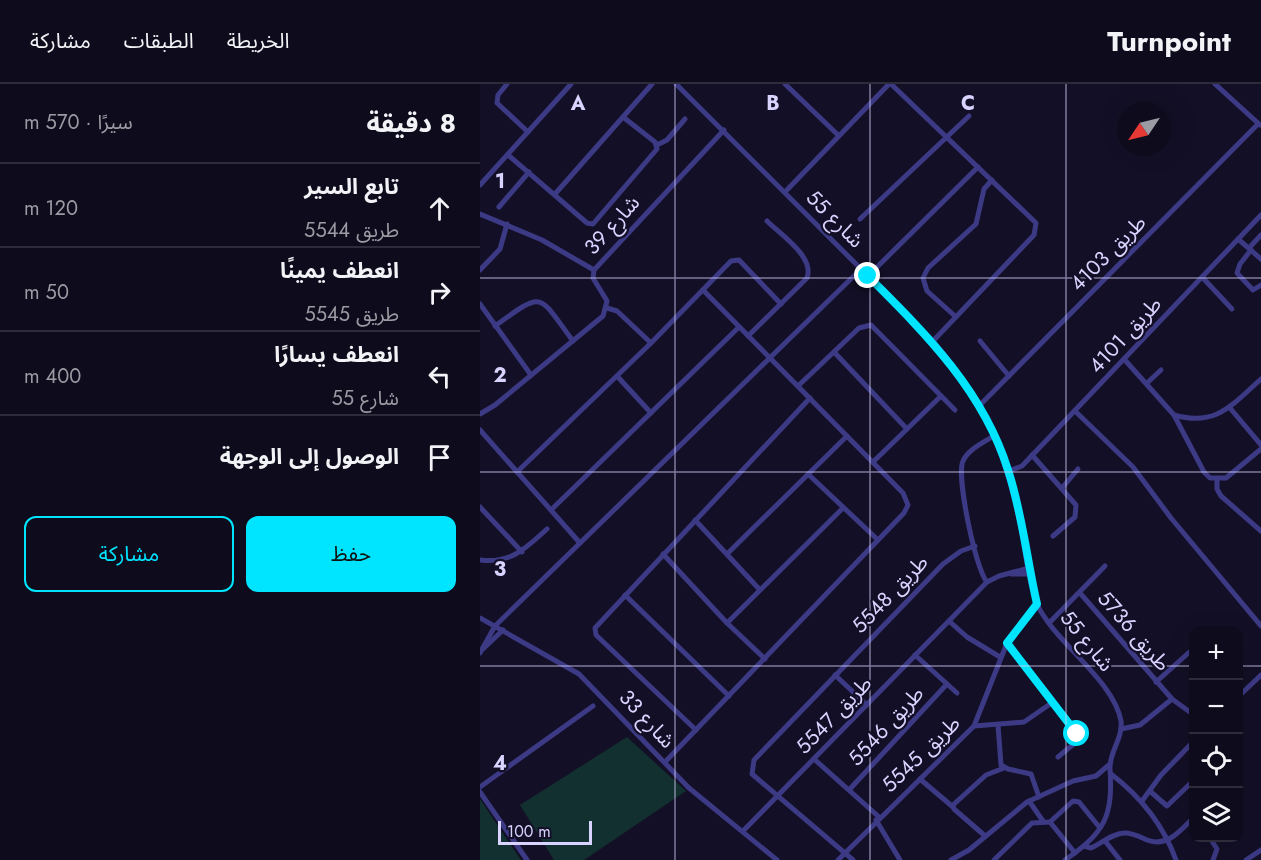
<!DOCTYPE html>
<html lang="ar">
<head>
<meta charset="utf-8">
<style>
  :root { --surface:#0e0b1c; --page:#1c1929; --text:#f1f3f6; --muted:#9b9ba3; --line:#2e2b3b; --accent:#00e5ff }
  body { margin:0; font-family:Jost,"Noto Sans Arabic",sans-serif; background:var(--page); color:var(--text); direction:rtl }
  .controls { position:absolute; right:18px; bottom:18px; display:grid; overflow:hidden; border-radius:12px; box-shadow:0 6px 24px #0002 }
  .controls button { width:54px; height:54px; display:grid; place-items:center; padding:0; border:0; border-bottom:2px solid var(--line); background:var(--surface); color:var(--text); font:30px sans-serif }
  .compass { position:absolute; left:637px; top:18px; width:54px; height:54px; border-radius:50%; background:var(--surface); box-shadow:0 6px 24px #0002; rotate:235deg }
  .scale { position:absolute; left:18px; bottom:15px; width:94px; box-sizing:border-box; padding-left:6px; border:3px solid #d9d4ff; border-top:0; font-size:16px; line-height:21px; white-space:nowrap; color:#d9d4ff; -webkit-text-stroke:4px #130f26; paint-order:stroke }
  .stop { position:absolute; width:18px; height:18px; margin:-14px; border:4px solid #00e5ff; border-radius:50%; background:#fff }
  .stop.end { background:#00e5ff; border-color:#fff; box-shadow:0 2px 6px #0008 }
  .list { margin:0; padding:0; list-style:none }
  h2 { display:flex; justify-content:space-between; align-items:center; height:78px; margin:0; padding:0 24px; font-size:26px }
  h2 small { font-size:20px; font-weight:400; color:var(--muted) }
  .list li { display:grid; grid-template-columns:39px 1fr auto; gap:18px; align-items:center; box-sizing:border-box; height:84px; padding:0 24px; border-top:2px solid var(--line) }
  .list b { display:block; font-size:22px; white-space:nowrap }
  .list p { margin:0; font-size:20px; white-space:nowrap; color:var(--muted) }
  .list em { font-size:20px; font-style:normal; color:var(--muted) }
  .actions { display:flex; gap:12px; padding:18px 24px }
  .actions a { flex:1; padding:14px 0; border:2px solid var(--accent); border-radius:12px; text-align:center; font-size:21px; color:var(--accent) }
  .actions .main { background:var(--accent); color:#111 }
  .icon { flex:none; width:33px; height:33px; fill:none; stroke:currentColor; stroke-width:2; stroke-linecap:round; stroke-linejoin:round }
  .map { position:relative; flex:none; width:781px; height:776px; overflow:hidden; direction:ltr }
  header { display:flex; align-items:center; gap:36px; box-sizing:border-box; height:84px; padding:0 30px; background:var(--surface); border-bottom:2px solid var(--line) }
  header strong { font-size:28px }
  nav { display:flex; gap:33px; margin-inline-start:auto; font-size:21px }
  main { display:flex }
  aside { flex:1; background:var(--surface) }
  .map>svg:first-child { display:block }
  .green { fill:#12302f }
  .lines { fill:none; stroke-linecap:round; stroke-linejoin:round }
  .street { stroke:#3d3a85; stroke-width:5 }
  .route { stroke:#00e5ff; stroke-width:8 }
  .grid { fill:none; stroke:#d9d4ff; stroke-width:1.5; stroke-opacity:0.55 }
  .labels { text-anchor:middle; stroke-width:4.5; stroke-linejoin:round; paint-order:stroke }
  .street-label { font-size:21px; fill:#d9d4ff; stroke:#130f26 }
  .grid-label { font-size:20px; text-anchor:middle; font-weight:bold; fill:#d9d4ff; stroke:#130f26; stroke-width:4.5; stroke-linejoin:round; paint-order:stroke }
</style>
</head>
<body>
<header>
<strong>Turnpoint</strong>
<nav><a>الخريطة</a><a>الطبقات</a><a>مشاركة</a></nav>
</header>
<main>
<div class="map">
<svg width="781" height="776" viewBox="0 0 781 776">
  <rect width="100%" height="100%" fill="#130f26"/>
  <g class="green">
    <path d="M147,653L206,707L104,776H74L40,721Z"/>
    <path d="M0,715L41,776H0Z"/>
  </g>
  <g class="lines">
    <g class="street">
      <path d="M27,0L18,11L17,19L48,48"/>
      <path d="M196,0L453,257C504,317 524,364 540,439C545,463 548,498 557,520C574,558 634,596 641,637C643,655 629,668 630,685C633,733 625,748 585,776"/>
      <path d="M305,0L358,51"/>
      <path d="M411,0L556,139L554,151L453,257"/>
      <path d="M735,0L780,41"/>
      <path d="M177,61L187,56L205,35"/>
      <path d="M28,71L107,139L113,140L177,65L175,58L143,33"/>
      <path d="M0,101L91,0"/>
      <path d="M305,108L409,0"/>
      <path d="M75,110L172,0"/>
      <path d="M19,123L49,88"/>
      <path d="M0,130L62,156L114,186"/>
      <path d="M380,135L489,32"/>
      <path d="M758,155L781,175"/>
      <path d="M769,164L781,151"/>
      <path d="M771,166L760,180L757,189L773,206L781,201"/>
      <path d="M0,186L20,165L27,140"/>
      <path d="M388,192L498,83"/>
      <path d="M722,193L752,225"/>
      <path d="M0,220L51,291"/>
      <path d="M127,224L137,227L171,259"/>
      <path d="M476,233L447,207L443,194L448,184L496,140L504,105L512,96"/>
      <path d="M15,242C65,206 57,209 93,257"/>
      <path d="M268,252L327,194C335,173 301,151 287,137"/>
      <path d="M500,257L529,292"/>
      <path d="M354,268L427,345"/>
      <path d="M644,275L694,331L724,388L730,394H746L781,365"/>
      <path d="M137,292L171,329"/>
      <path d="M667,299L681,286"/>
      <path d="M318,302L379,244L391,241L475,326"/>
      <path d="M499,322L778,40"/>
      <path d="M750,324L781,361"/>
      <path d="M595,327L653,383L691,434L781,542"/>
      <path d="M0,330L15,321L123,232L127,217L113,194L114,186L244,46"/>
      <path d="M694,331C736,343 752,321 781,295"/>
      <path d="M0,346L100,459"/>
      <path d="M552,371L596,421L595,433L573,452"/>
      <path d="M393,378L461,312"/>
      <path d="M529,387L542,382L781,131"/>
      <path d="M37,388L171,259L251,177L259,176L301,220"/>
      <path d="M328,390L398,456"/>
      <path d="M737,396V405L741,412L781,447"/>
      <path d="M582,404L598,385"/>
      <path d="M0,423L42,468"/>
      <path d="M71,426L259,243"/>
      <path d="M215,436L280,506"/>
      <path d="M183,470L247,539L285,575"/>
      <path d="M247,470L367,352"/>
      <path d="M0,476C31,480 46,464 67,445"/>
      <path d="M531,490H551"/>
      <path d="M507,498C496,487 476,392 483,377C488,365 505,358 515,351"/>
      <path d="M600,509L692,615L714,631"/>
      <path d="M145,511L249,612"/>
      <path d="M0,534L99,590L209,704L297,776"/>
      <path d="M469,537L487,553L520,573"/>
      <path d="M570,538L625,482"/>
      <path d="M247,539L363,424"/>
      <path d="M527,559L595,647L596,658L578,673"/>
      <path d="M4,564L23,546"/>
      <path d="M0,569L15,542L381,185"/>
      <path d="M435,571L477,609"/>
      <path d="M355,591L387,621"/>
      <path d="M676,598L714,564"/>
      <path d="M758,613L781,591"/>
      <path d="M518,641L521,681L528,685L551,690L559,713"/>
      <path d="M494,642L544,638L573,618"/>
      <path d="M641,645L660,641L692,615"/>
      <path d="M216,646L116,551L115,544L330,314"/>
      <path d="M334,675L399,733"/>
      <path d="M185,678L424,429L428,421L423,409L223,206"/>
      <path d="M631,690C661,713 683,740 696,776"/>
      <path d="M440,695L473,723"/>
      <path d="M0,703L113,622"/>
      <path d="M369,706L467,600"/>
      <path d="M0,708L47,776"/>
      <path d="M671,708L687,722L714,696"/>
      <path d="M549,717L563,737"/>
      <path d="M662,717L681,691L714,657"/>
      <path d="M396,736L420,776"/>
      <path d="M570,738L595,769"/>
      <path d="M263,747L507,498L519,492L549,484"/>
      <path d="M504,751L474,725L473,721L506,691L524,684"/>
      <path d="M730,754L737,765L733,776"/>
      <path d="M625,757L640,776"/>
      <path d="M604,762L611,764C622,759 633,749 645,749C653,749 660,753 667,756C687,764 701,746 714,733"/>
      <path d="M358,776L494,642L527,559L557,520"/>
      <path d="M373,776L272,690L274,676L463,480L481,467L495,462"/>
      <path d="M471,776L489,766L547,718L593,697L616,692L630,680"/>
      <path d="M514,776L552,739L570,738L593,717L599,718L620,744"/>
      <path d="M766,776L781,766"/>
    </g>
  </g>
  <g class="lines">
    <path class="route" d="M388,192C445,249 503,306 528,386C542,428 547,476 557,520L527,559L597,650"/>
  </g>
  <path class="grid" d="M195,0V776M390,0V776M586,0V776M0,194H781M0,388H781M0,582H714M758,582H781"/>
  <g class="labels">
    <g class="street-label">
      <text transform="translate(355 135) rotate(45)" y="7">شارع 55</text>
      <text transform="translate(132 141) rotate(-48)" y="7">شارع 39</text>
      <text transform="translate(628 169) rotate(-45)" y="7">طريق 4103</text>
      <text transform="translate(645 251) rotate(-47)" y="7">طريق 4101</text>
      <text transform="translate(410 510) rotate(-46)" y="7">طريق 5548</text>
      <text transform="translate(654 547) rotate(49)" y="7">طريق 5736</text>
      <text transform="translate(607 557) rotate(51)" y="7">شارع 55</text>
      <text transform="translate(354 631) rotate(-46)" y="7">طريق 5547</text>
      <text transform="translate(167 635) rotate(47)" y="7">شارع 33</text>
      <text transform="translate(406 642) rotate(-47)" y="7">طريق 5546</text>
      <text transform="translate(441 670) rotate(-44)" y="7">طريق 5545</text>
    </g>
  </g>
  <g class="grid-label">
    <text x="98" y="26">A</text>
    <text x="293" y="26">B</text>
    <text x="488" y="26">C</text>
    <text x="20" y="104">1</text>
    <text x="20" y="298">2</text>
    <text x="20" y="492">3</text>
    <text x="20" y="686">4</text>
  </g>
</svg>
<div class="controls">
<button>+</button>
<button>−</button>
<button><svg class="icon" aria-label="locate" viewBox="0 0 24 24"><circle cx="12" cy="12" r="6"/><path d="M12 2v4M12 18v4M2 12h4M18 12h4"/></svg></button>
<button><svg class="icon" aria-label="layers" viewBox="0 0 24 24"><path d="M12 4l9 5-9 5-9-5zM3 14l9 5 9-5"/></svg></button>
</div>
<svg class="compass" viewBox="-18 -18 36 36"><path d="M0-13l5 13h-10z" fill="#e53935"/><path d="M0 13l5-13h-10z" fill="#9b9ba3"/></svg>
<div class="scale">100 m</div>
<div class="stop" style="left:597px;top:650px"></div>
<div class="stop end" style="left:388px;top:192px"></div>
</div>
<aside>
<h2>8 دقيقة<small>سيرًا · 570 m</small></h2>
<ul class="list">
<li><svg class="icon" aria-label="ahead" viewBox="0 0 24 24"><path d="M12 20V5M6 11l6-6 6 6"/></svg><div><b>تابع السير</b><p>طريق 5544</p></div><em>120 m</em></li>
<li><svg class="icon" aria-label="right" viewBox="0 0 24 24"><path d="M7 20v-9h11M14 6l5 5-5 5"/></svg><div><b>انعطف يمينًا</b><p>طريق 5545</p></div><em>50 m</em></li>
<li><svg class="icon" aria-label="left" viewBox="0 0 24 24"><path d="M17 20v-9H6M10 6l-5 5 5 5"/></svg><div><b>انعطف يسارًا</b><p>شارع 55</p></div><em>400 m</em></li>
<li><svg class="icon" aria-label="arrive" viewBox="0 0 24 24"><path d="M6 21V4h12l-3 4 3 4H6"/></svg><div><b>الوصول إلى الوجهة</b></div></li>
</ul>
<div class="actions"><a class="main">حفظ</a><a>مشاركة</a></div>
</aside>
</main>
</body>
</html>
